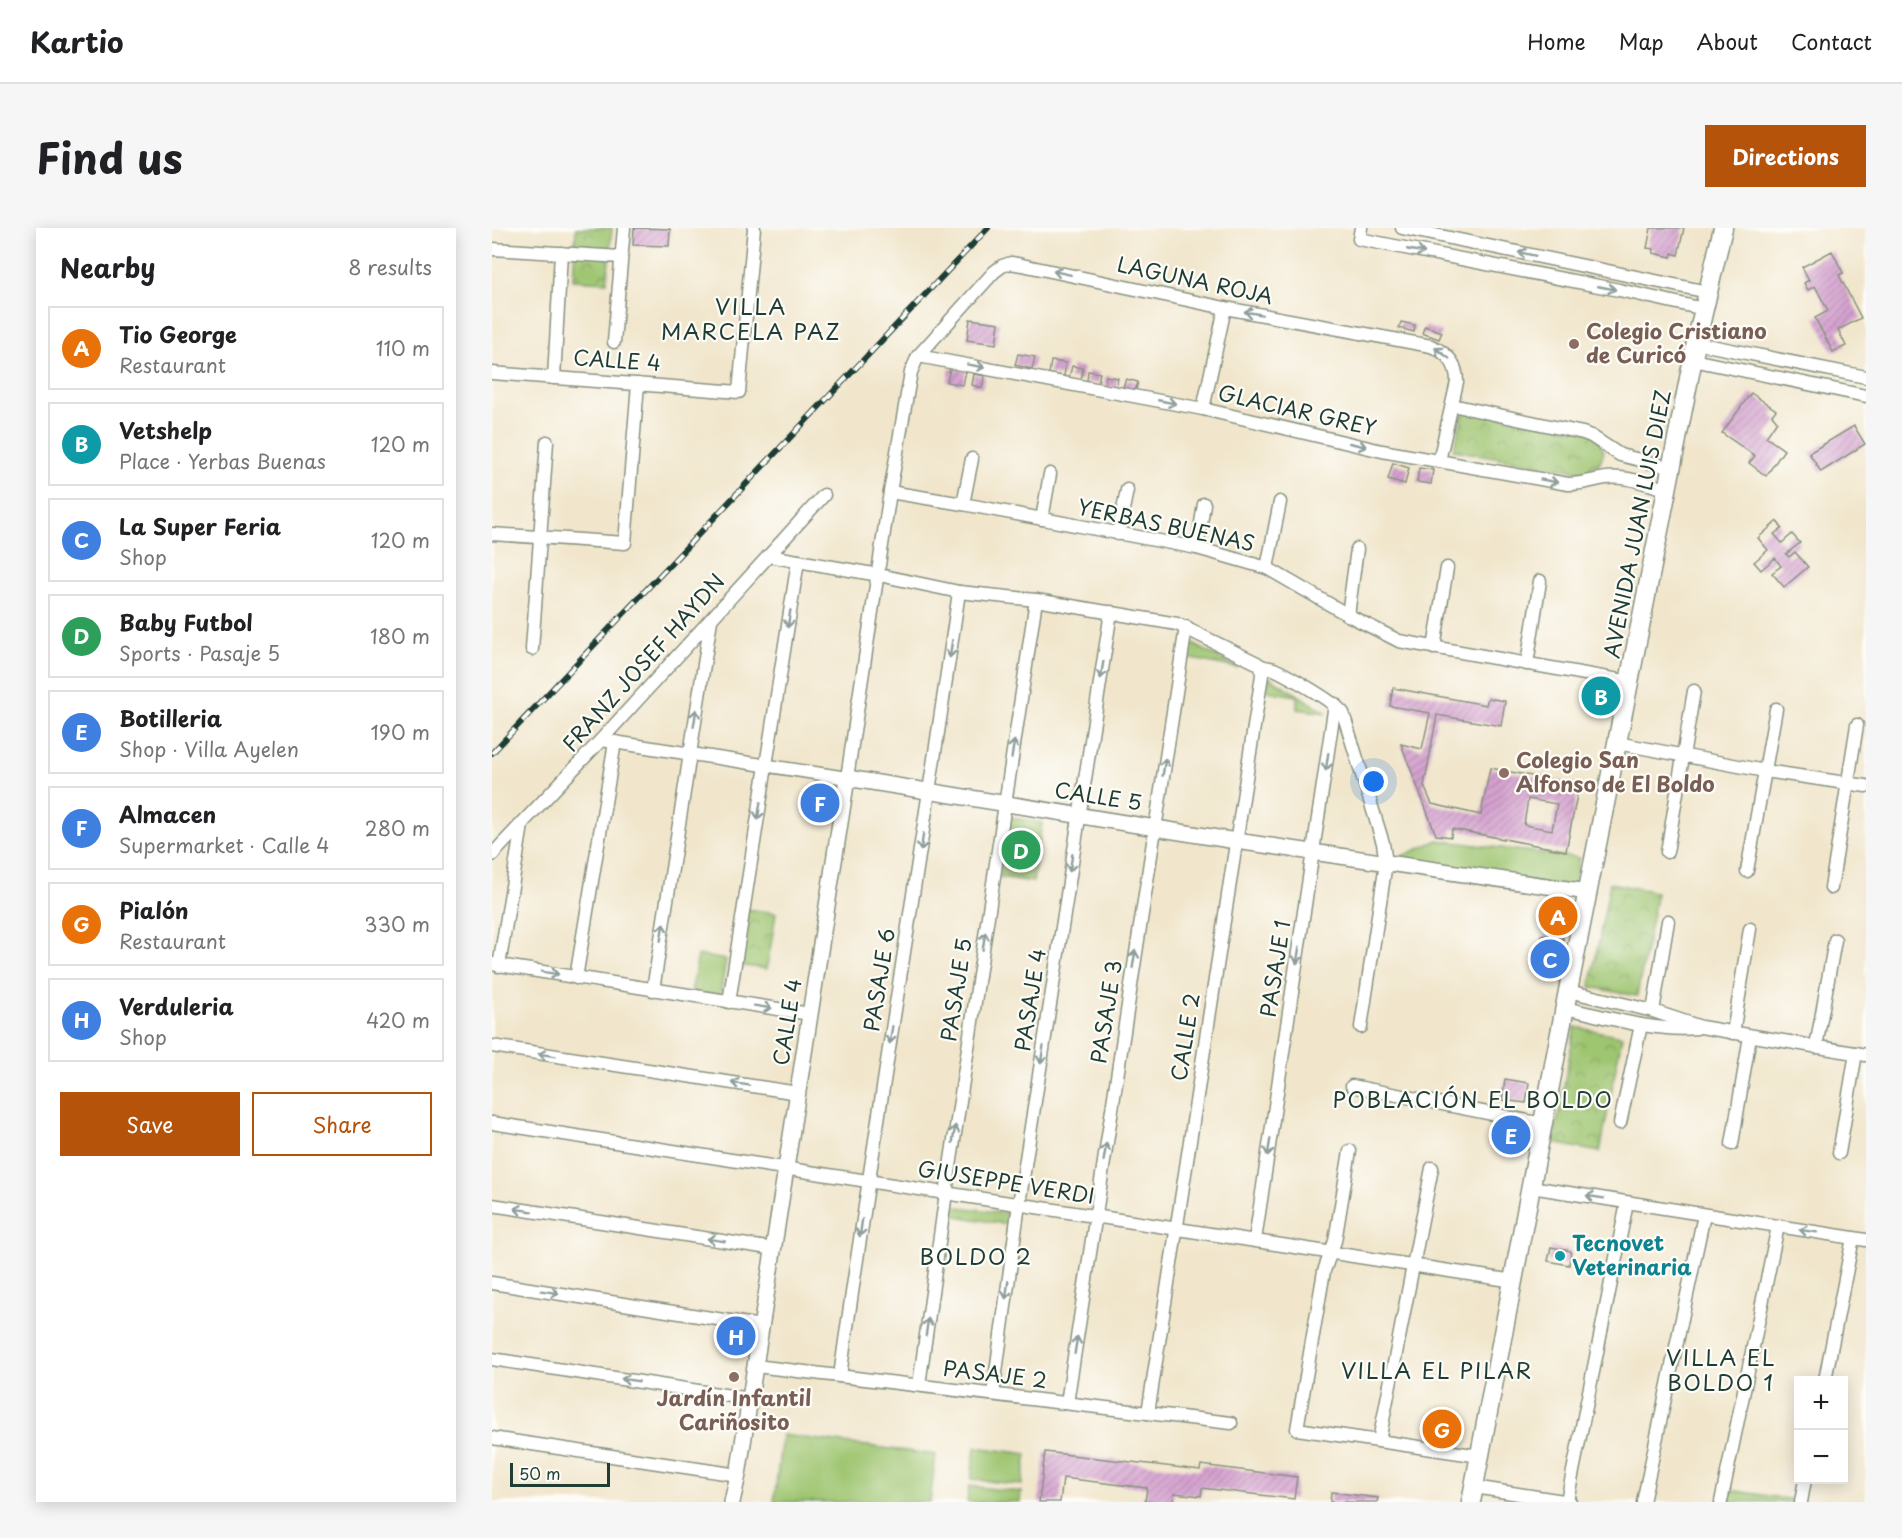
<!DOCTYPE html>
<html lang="en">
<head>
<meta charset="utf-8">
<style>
  :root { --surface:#fff; --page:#f6f6f6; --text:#202124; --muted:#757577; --line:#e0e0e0; --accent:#b45309 }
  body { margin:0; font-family:"Playpen Sans",sans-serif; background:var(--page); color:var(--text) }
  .controls { position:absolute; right:18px; bottom:18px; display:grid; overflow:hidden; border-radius:0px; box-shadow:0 3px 15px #0003 }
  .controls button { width:54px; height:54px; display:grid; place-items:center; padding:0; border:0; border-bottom:2px solid var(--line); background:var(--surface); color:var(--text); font:30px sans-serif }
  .scale { position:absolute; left:18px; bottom:15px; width:100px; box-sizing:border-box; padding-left:6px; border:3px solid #1f3d34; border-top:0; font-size:16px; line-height:21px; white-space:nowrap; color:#1f3d34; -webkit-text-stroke:4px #fdfcf7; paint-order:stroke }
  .you { position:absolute; left:882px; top:554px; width:21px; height:21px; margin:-15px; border:4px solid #fff; border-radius:50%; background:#1a73e8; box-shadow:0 0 0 9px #1a73e833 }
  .badge { display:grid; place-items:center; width:39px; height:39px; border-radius:50%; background:var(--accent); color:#fff; font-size:20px; font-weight:700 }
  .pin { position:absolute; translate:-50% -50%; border:3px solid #fff; box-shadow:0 2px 6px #0006 }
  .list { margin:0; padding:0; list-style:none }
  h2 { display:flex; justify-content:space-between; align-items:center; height:78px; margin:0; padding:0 24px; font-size:26px }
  h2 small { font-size:20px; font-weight:400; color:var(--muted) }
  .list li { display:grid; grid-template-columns:39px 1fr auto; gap:18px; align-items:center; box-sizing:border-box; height:84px; margin:0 12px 12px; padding:0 12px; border:2px solid var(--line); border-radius:0px }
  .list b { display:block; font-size:22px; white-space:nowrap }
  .list p { margin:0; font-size:20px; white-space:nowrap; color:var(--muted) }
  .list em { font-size:20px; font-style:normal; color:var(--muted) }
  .actions { display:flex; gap:12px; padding:18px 24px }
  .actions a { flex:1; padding:14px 0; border:2px solid var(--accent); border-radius:0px; text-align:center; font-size:21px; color:var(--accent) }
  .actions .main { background:var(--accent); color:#fff }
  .map { position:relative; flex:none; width:1374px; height:1274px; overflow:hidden; border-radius:0px }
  header { display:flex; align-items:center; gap:36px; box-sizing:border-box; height:84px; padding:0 30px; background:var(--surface); border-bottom:2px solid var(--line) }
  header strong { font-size:28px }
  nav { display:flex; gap:33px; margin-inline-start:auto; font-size:21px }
  .intro { display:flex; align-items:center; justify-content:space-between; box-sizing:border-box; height:144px; padding:0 36px }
  h1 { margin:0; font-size:42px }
  .button { padding:15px 27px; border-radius:0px; background:var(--accent); color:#fff; font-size:21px; font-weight:700 }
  main { display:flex; gap:36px; padding:0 36px }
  aside { flex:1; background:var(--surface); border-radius:0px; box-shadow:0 3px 15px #0003 }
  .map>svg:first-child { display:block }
  .green { fill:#9ec570; stroke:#5e8152; stroke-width:1.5 }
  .park { fill:url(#park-crowns); stroke:#5e8152; stroke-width:1.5 }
  .building { fill:url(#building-hatch); fill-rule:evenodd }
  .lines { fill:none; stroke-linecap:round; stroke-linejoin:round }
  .minor-casing { stroke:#889280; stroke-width:15 }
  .tertiary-casing { stroke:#889280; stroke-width:18 }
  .secondary-casing { stroke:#889280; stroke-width:21 }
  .minor { stroke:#fff; stroke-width:12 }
  .tertiary { stroke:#fff; stroke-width:15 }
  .secondary { stroke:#fff; stroke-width:18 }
  .rail-casing { stroke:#1f3d34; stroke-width:6 }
  .rail { stroke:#fdfcf7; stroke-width:4; stroke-dasharray:11; stroke-linecap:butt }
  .oneway { stroke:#8f9e9a }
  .education-dot { fill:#8d6e63; stroke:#fdfcf7; stroke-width:2 }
  .culture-dot { fill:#0f9aa8; stroke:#fdfcf7; stroke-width:2 }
  .labels { text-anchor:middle; stroke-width:4.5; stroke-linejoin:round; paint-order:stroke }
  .street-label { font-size:21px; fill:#1f3d34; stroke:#fdfcf7 }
  .education-label { font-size:21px; font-weight:bold; fill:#785e54; stroke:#fdfcf7; text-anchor:start }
  .culture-label { font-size:21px; font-weight:bold; fill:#0d838f; stroke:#fdfcf7; text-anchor:start }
  .neighbourhood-label { font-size:22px; letter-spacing:1.5px; fill:#1f3d34; stroke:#fdfcf7 }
</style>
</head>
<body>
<header>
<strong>Kartio</strong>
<nav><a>Home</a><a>Map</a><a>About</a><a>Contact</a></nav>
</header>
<div class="intro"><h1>Find us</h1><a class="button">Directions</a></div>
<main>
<aside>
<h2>Nearby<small>8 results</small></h2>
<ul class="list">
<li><span class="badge" style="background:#e8710a">A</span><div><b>Tio George</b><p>Restaurant</p></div><em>110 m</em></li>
<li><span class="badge" style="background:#0f9aa8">B</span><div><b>Vetshelp</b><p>Place · Yerbas Buenas</p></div><em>120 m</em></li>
<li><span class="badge" style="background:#3f7fe0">C</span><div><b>La Super Feria</b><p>Shop</p></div><em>120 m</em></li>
<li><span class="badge" style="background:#2e9e5b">D</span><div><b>Baby Futbol</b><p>Sports · Pasaje 5</p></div><em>180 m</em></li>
<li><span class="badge" style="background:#3f7fe0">E</span><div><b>Botilleria</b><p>Shop · Villa Ayelen</p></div><em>190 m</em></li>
<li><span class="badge" style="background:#3f7fe0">F</span><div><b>Almacen</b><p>Supermarket · Calle 4</p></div><em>280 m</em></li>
<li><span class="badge" style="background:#e8710a">G</span><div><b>Pialón</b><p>Restaurant</p></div><em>330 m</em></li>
<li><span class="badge" style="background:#3f7fe0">H</span><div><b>Verduleria</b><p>Shop</p></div><em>420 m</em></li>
</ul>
<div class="actions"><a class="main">Save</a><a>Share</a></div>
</aside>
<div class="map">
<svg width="1374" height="1274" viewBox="0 0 1374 1274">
  <defs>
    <pattern id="park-crowns" width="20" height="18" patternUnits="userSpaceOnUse" patternTransform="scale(1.5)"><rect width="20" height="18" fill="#9ec570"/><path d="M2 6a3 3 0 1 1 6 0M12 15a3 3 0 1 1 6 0" fill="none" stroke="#80a15d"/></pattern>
    <pattern id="building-hatch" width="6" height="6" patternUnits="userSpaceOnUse" patternTransform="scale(1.5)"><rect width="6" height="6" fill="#d6a2d0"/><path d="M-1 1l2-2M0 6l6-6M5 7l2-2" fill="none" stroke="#ad85aa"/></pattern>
  </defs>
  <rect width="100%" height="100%" fill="#fdfcf7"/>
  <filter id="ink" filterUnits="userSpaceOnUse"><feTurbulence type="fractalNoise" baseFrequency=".0167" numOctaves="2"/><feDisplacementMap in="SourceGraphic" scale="12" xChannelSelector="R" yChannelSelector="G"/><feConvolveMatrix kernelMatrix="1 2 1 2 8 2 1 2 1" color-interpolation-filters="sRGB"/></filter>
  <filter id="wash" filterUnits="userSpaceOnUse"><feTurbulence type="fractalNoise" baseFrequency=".008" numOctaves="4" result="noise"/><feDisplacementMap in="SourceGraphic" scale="24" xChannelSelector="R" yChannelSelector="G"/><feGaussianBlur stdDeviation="1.35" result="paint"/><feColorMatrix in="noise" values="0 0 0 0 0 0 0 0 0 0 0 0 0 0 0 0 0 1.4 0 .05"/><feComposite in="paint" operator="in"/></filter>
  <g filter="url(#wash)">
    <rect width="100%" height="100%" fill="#f1e6cc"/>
    <g class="green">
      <path d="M697,414L746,440L695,430Z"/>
      <path d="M777,449L835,485L805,481V468L775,463Z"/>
      <path d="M517,589L550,595L541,654L508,649Z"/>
      <path d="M946,612L1087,630L1081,662L906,630Z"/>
      <path d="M206,727L234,732L228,768L199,764Z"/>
      <path d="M459,978L519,986L518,997L457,987Z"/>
      <path d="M290,1207L444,1227L438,1274H282Z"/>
      <path d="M483,1219L535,1226L530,1257L479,1251Z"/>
      <path d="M477,1258L529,1264L528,1274H475Z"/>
    </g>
    <g class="park">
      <path d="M84,0H120L115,54L81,52Z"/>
      <path d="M973,182L1104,205L1112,224L1107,236L1091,244L961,222Z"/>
      <path d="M1118,655L1165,664L1145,768L1098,759Z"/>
      <path d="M254,681L284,685L275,741L246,737Z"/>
      <path d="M1083,799L1130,808L1108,924L1061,915Z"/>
      <path d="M1237,1262L1303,1272V1274H1235Z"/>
    </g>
    <g id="blocks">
      <g class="building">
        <path d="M142,0L178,1L177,18L141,17Z"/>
        <path d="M1159,0H1192L1186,27L1180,25L1179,29L1161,25L1162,21L1155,20Z"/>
        <path d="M1340,23L1351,45L1347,47L1369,90L1346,102L1354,118L1341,124L1323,90L1336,83L1323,58L1316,62L1312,55L1317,52L1310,39Z"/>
        <path d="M478,91L507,95L504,116L475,112Z"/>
        <path d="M909,94L923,97L922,104L907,100Z"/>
        <path d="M933,98L950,104L947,111L930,105Z"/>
        <path d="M526,126L543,129L540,141L523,137Z"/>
        <path d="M559,133L574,135L572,148L557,146Z"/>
        <path d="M580,138L591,140L589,152L577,150Z"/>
        <path d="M458,140L474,143L471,157L455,154Z"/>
        <path d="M596,143L608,145L606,155L595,154Z"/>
        <path d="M482,146L493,148L490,160L480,157Z"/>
        <path d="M614,148L626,150L624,160L612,157Z"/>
        <path d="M634,151L646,154L643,164L631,159Z"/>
        <path d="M1259,165L1284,182L1280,187L1285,193L1274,209L1292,222L1274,248L1257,235L1263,228L1230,205Z"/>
        <path d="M1362,198L1373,216L1329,244L1317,225Z"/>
        <path d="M901,235L917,240L913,256L896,251Z"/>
        <path d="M927,240L941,242L939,256L925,254Z"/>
        <path d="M1285,293L1290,300L1282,306L1290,315L1300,306L1308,315L1294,326L1297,329L1303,324L1316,339L1292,359L1280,345L1289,338L1283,330L1269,342L1262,334L1276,322L1266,310Z"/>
        <path d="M1102,458L1120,461L1117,478L1099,474Z"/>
        <path d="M901,460L994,477L996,470L1013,473L1009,498L945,487L932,558L940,576L989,587L998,540L1087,557L1074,623L960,601L959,609L944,607L909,516L930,521L938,485L898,478ZM1036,571L1065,576L1060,602L1032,597Z"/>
        <path d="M1060,673L1076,676L1071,703L1055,700Z"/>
        <path d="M1050,707L1071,710L1070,718L1049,715Z"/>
        <path d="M1050,718L1068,720L1065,744L1047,741Z"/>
        <path d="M1013,851L1037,855L1034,875L1010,872Z"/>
        <path d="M1059,1019L1079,1023L1077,1037L1056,1033Z"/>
        <path d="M938,1190L966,1193L963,1213L935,1209Z"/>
        <path d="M553,1224L708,1242L709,1237L805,1249L802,1271L710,1260L709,1268L682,1265L681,1274H653L655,1260L571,1250L568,1274H547Z"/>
        <path d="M839,1264L886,1270L885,1274H838Z"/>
      </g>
    </g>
  </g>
  <g filter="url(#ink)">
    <use href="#blocks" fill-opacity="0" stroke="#889280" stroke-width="1.5"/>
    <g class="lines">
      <g class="minor-casing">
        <g id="minor">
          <path d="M869,0L867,11L1127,62L1212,81"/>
          <path d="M910,0L1216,64"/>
          <path d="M0,21L129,29"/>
          <path d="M122,114L132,0"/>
          <path d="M1204,115L1374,149"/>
          <path d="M426,128L711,181L890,223L1076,256C1093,256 1099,252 1114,250C1133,247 1157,257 1175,261"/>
          <path d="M1201,132L1374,168"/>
          <path d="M0,145L247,164L262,0"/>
          <path d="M62,150L69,25"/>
          <path d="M960,177L1091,205L1099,208L1128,227L1180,240"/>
          <path d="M711,181L733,80"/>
          <path d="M398,264L471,276L705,320L775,340L856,387L907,413L1138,454"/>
          <path d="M471,276L480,231"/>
          <path d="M550,291L558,246"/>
          <path d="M0,306L133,315L146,156"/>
          <path d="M626,306L635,262"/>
          <path d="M705,320L712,276"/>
          <path d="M277,328L387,347L467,364L544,372L685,396L765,435C770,440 775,439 782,441C795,447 843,474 851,485L891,615L894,635L869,799"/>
          <path d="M775,340L788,274"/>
          <path d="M856,387L865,321"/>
          <path d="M942,420L955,340"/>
          <path d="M40,421L55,214"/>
          <path d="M1035,436L1048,353"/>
          <path d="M109,512L355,550L398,264L419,144L426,128L502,44L510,38L519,35L530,37L733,80L939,118C956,125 965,136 965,154L947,233"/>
          <path d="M1125,515L1273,543L1374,558"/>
          <path d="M1175,624L1202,463"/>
          <path d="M0,627L109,512L332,267"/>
          <path d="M1255,643L1284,481"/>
          <path d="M1339,660L1365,497"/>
          <path d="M0,736L318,786"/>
          <path d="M7,738L30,597"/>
          <path d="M84,750L123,514"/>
          <path d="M161,762L219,392"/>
          <path d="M1076,763L1161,783L1209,799L1374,827"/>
          <path d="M237,774L306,333"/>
          <path d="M1073,780C1116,789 1160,804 1205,800"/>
          <path d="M1161,783L1176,693"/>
          <path d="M1241,805L1258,701"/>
          <path d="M0,818L306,865"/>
          <path d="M1324,819L1343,712"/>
          <path d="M860,858L1051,896"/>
          <path d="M0,895L1022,1053"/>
          <path d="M1128,895L1149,797"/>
          <path d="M1240,916L1258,808"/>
          <path d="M858,923L843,1013L832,1043L805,1201L988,1228"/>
          <path d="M1347,925L1364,825"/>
          <path d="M1039,959L1374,1012"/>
          <path d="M0,977L282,1021"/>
          <path d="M763,1012L843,476"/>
          <path d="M0,1055L269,1098"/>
          <path d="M0,1131L258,1171"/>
          <path d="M263,1138L739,1195"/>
          <path d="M348,1148C385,886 429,625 467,364"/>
          <path d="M1333,1152L1361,1010"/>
          <path d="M427,1157L454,965L544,372"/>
          <path d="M501,1166L527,976L619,384"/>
          <path d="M575,1175L694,399"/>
          <path d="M656,1185L770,447L769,439"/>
          <path d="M0,1210L246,1247"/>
          <path d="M887,1213L940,940"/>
          <path d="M982,1259L1078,1274"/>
          <path d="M1075,1273L1135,975"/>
          <path d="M1151,1274L1212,987"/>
          <path d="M1229,1274L1286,998"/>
          <path d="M1309,1274L1313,1252"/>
        </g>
      </g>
      <g class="tertiary-casing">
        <path id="tertiary" d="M240,1274L246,1247L355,550L744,613L1096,664"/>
      </g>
      <g class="secondary-casing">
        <path id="secondary" d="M979,1274L1076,763L1204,115L1231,0"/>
      </g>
      <use href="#minor" class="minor"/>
      <use href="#tertiary" class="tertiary"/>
      <use href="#secondary" class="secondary"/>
      <g class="rail-casing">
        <path id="rail" d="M0,525L496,0"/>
      </g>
      <use href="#rail" class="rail"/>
    </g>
    <defs><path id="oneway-shaft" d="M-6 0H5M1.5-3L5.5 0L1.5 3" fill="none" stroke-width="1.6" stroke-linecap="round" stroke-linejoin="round" transform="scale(1.5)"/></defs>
    <g class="oneway">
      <use href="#oneway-shaft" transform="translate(924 23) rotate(11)"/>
      <use href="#oneway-shaft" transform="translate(1035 26) rotate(-168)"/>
      <use href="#oneway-shaft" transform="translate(570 45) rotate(-168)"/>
      <use href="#oneway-shaft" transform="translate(1115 60) rotate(11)"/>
      <use href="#oneway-shaft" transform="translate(761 85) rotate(-170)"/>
      <use href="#oneway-shaft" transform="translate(950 125) rotate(-143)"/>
      <use href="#oneway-shaft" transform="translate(484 138) rotate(10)"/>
      <use href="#oneway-shaft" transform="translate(675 174) rotate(11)"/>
      <use href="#oneway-shaft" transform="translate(866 217) rotate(13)"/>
      <use href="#oneway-shaft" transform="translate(1057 253) rotate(10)"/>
      <use href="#oneway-shaft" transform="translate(297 391) rotate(99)"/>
      <use href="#oneway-shaft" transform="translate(459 421) rotate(98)"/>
      <use href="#oneway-shaft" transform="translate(610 442) rotate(99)"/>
      <use href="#oneway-shaft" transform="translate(203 490) rotate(-81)"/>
      <use href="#oneway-shaft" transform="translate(521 521) rotate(-81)"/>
      <use href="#oneway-shaft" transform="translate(835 534) rotate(98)"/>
      <use href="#oneway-shaft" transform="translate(672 539) rotate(-81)"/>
      <use href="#oneway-shaft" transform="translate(267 583) rotate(99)"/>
      <use href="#oneway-shaft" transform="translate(430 614) rotate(99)"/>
      <use href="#oneway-shaft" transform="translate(579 635) rotate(99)"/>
      <use href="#oneway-shaft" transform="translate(170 704) rotate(-81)"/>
      <use href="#oneway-shaft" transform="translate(492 713) rotate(-81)"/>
      <use href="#oneway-shaft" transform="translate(806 727) rotate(99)"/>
      <use href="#oneway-shaft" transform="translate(642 731) rotate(-81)"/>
      <use href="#oneway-shaft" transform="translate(58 745) rotate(9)"/>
      <use href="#oneway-shaft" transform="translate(271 779) rotate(9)"/>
      <use href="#oneway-shaft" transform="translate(399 807) rotate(99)"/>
      <use href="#oneway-shaft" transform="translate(55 827) rotate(-171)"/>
      <use href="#oneway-shaft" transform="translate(550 827) rotate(99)"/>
      <use href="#oneway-shaft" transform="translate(248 856) rotate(-171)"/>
      <use href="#oneway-shaft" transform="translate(462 906) rotate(-81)"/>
      <use href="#oneway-shaft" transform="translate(777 919) rotate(99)"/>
      <use href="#oneway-shaft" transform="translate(613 924) rotate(-81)"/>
      <use href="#oneway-shaft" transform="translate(1103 969) rotate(-171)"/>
      <use href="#oneway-shaft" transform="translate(31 982) rotate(-171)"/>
      <use href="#oneway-shaft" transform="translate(369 1000) rotate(98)"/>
      <use href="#oneway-shaft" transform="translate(1316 1003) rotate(-171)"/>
      <use href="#oneway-shaft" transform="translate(224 1012) rotate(-171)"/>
      <use href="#oneway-shaft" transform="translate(515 1062) rotate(98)"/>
      <use href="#oneway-shaft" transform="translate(58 1064) rotate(9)"/>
      <use href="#oneway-shaft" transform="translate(435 1099) rotate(-82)"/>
      <use href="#oneway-shaft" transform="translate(584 1117) rotate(-81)"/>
      <use href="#oneway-shaft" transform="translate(138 1152) rotate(-171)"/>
    </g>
  </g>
  <g class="education-dot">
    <circle cx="1082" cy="116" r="6"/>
    <circle cx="1012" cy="545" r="6"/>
    <circle cx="242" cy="1149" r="6"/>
  </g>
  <circle class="culture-dot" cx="1068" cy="1028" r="6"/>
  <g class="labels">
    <g class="street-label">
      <text transform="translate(703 53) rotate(12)" y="7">LAGUNA ROJA</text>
      <text transform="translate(125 133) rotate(4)" y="7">CALLE 4</text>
      <text transform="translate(805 183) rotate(13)" y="7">GLACIAR GREY</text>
      <text transform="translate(1146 296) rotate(-79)" y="7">AVENIDA JUAN LUIS DIEZ</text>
      <text transform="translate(674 298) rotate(12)" y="7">YERBAS BUENAS</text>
      <text transform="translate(152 435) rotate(-48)" y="7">FRANZ JOSEF HAYDN</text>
      <text transform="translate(606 569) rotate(9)" y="7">CALLE 5</text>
      <text transform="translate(784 741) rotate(-81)" y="7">PASAJE 1</text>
      <text transform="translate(388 752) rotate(-81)" y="7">PASAJE 6</text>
      <text transform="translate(465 762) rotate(-81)" y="7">PASAJE 5</text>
      <text transform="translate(539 772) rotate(-81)" y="7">PASAJE 4</text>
      <text transform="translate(615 784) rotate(-81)" y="7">PASAJE 3</text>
      <text transform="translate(296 794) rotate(-81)" y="7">CALLE 4</text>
      <text transform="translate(694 809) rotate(-81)" y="7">CALLE 2</text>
      <text transform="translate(514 955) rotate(9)" y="7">GIUSEPPE VERDI</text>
      <text transform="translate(503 1147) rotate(7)" y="7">PASAJE 2</text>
    </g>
    <g class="education-label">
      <text x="1094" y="111">Colegio Cristiano<tspan x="1094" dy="24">de Curicó</tspan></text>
      <text x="1024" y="540">Colegio San<tspan x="1024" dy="24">Alfonso de El Boldo</tspan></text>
      <text x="242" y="1178" text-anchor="middle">Jardín Infantil<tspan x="242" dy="24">Cariñosito</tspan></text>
    </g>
    <g class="culture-label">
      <text x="1080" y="1023">Tecnovet<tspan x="1080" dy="24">Veterinaria</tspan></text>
    </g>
    <g class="neighbourhood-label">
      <text x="259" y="87">VILLA<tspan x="259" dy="25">MARCELA PAZ</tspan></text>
      <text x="981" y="880">POBLACIÓN EL BOLDO</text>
      <text x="484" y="1037">BOLDO 2</text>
      <text x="1229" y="1138">VILLA EL<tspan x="1229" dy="25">BOLDO 1</tspan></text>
      <text x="945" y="1151">VILLA EL PILAR</text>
    </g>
  </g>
</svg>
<div class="controls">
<button>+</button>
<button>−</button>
</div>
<div class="scale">50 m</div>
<div class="you"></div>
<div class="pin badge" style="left:1066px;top:688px;background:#e8710a">A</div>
<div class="pin badge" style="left:1109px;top:468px;background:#0f9aa8">B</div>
<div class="pin badge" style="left:1058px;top:731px;background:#3f7fe0">C</div>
<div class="pin badge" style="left:529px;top:622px;background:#2e9e5b">D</div>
<div class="pin badge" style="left:1019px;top:907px;background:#3f7fe0">E</div>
<div class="pin badge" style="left:328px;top:575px;background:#3f7fe0">F</div>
<div class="pin badge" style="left:950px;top:1201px;background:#e8710a">G</div>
<div class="pin badge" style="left:244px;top:1108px;background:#3f7fe0">H</div>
</div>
</main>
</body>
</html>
